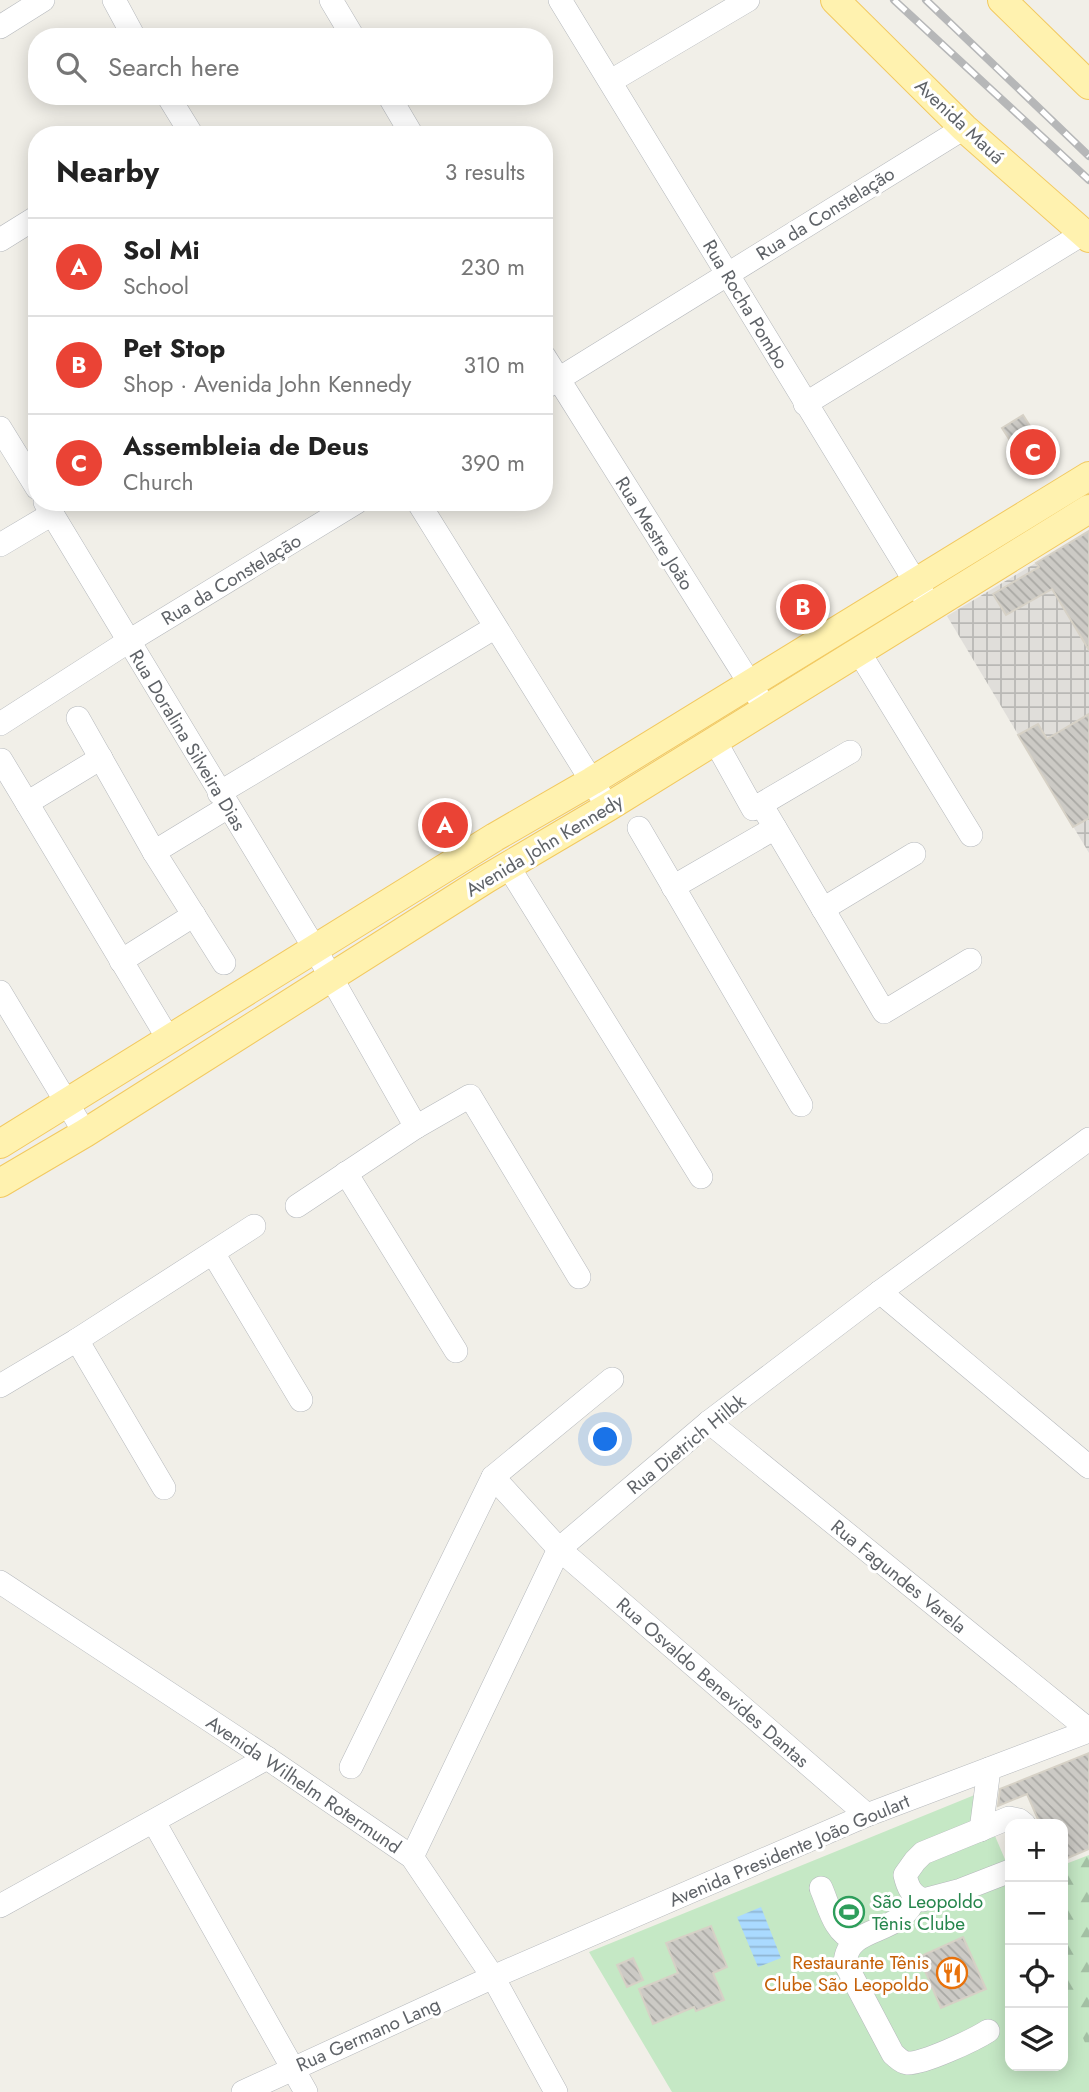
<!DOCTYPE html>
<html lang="en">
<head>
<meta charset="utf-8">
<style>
  :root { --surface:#fff; --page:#f2f2f2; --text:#222; --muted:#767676; --line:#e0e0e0; --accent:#ea4335 }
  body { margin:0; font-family:Jost,sans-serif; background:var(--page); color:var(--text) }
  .controls { position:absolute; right:21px; bottom:21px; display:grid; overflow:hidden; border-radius:14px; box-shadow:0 4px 18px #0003 }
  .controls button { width:63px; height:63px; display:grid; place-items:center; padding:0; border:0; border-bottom:2px solid var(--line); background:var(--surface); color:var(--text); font:35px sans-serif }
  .you { position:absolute; left:606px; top:1440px; width:24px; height:24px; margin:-18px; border:5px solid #fff; border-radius:50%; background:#1a73e8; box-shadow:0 0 0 10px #1a73e833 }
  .badge { display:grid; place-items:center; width:46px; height:46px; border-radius:50%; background:var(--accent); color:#fff; font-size:23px; font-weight:700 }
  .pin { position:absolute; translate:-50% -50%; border:4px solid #fff; box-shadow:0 2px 7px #0006 }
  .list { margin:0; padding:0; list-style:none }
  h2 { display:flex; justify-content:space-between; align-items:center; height:91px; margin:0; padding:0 28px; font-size:30px }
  h2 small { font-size:23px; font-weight:400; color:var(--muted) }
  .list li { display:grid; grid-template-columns:46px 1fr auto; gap:21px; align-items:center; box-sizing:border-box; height:98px; padding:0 28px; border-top:2px solid var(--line) }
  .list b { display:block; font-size:26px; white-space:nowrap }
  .list p { margin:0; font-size:23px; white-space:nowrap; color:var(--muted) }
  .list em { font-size:23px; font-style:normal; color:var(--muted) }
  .icon { flex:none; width:38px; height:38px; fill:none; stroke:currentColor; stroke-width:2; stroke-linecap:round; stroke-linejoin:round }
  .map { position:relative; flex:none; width:1089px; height:2092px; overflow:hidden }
  .search { position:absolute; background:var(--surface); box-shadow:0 4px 18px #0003; left:28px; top:28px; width:525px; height:77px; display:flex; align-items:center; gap:18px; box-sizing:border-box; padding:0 24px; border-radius:28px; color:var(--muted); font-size:26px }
  .panel { position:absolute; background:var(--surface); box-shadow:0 4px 18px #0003; left:28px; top:126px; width:525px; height:385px; border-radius:28px }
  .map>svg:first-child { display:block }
  .industrial { fill:url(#industrial-grid) }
  .forest { fill:url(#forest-firs) }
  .pitch { fill:#c5e8c5 }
  .water { fill:url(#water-rules) }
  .building { fill:url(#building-back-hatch); stroke:#d6d1c6; stroke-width:2 }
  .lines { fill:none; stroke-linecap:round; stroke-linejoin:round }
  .minor-casing { stroke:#b5b8bc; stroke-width:24 }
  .major-casing { stroke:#f2c960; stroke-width:30 }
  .minor { stroke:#fff; stroke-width:23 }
  .major { stroke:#fff2af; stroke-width:28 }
  .rail-casing { stroke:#b6b7b8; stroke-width:8 }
  .rail { stroke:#fff; stroke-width:5; stroke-dasharray:16; stroke-linecap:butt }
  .labels { text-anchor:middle; stroke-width:6; stroke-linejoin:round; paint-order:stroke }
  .street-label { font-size:19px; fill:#5f6368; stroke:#fff }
  .leisure-label { font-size:19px; fill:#27864d; stroke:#fff; text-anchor:start }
  .food-label { font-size:19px; fill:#c56008; stroke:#fff; text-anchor:end }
</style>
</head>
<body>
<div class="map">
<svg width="1089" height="2092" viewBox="0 0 1089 2092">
  <defs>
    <pattern id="industrial-grid" width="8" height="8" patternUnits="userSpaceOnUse" patternTransform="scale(1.75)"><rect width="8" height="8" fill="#e0deda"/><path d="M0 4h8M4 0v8" fill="none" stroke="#b9b8b5"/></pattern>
    <pattern id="forest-firs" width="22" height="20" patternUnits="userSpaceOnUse" patternTransform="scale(1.75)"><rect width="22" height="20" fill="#c5e8c5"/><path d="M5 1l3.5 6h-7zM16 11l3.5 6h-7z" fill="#a3c0a4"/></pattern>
    <pattern id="water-rules" width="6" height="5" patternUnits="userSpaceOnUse" patternTransform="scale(1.75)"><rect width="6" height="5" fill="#aadaff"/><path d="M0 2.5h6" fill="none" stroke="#8eb4d2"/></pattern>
    <pattern id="building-back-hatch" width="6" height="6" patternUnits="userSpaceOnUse" patternTransform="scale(1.75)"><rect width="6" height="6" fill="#cccac5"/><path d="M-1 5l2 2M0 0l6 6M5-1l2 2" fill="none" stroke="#a9a8a4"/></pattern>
  </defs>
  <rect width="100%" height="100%" fill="#f1efe8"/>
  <path class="industrial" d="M1089,531V853L947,616Z"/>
  <path class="forest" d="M1089,1855V2068L1063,2060V1865Z"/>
  <path class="pitch" d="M977,1794L1010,1871V2066H1063V1991L1089,2052V2092H672L589,1952Z"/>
  <path class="water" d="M761,1907L781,1958L758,1967L737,1917Z"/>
  <g class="building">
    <path d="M1023,415L1050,457L1029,470L1002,428Z"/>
    <path d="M1089,531V650L1052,589L1006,615L993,594L1039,567L1036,563Z"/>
    <path d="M1089,714V818L1073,827L1018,735L1038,724L1047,739Z"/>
    <path d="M1089,1753V1849L1063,1860V1824H1040L1027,1794L998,1806L1000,1789Z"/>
    <path d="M711,1926L727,1967L713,1973L724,2000L696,2011L694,2007L653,2024L639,1989L678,1973L666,1943Z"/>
    <path d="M963,1937L986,1989L941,2008L919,1957Z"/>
    <path d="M633,1958L643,1980L627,1987L617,1965Z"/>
  </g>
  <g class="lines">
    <g class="minor-casing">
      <g id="minor">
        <path d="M114,0L134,37"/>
        <path d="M331,0L353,37"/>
        <path d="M560,0L924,596"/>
        <path d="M0,27L43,0"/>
        <path d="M611,81L748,0"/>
        <path d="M168,96L192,135"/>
        <path d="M389,96L412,135"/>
        <path d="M0,240L37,217"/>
        <path d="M544,356L759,698"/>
        <path d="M544,388L964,128"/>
        <path d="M805,404L1084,233"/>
        <path d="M0,428L37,488"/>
        <path d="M45,502L315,949L416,1127"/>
        <path d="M418,502L601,796"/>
        <path d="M0,545L52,514"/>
        <path d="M859,652L971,835"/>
        <path d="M78,718L154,852L228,807"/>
        <path d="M0,724L129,641L357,502"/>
        <path d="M715,741L753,809L850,752"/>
        <path d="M1,760L27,803L101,758"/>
        <path d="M219,793L494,628"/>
        <path d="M27,803L169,1040"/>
        <path d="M761,804L884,1012L970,960"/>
        <path d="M639,828L801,1105"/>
        <path d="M154,852L224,963"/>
        <path d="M508,866L701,1177"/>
        <path d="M673,887L775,828"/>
        <path d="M823,909L914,854"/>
        <path d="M121,961L194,915"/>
        <path d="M0,992L85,1133"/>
        <path d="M346,1173L456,1351"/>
        <path d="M297,1206L416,1127L470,1096L579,1277"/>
        <path d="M213,1253L301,1400"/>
        <path d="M880,1292L1089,1467"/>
        <path d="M77,1340L164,1488"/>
        <path d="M0,1386L77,1340L254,1226"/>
        <path d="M709,1422L1089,1730"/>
        <path d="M493,1477L559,1549L867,1815"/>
        <path d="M0,1582L267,1758L412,1857L493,1977L556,2092"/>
        <path d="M351,1767L493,1477L612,1379"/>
        <path d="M154,1822L306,2092"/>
        <path d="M981,1830L989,1769"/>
        <path d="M412,1857L559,1549L709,1422L880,1292L1089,1139"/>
        <path d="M1010,1871L961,1890L923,1900C911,1894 908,1888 905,1875L915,1861L923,1853L1009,1818L1019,1820L1024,1824"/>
        <path d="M821,1888C829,1906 834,1933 855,1940"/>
        <path d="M915,1896C903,1938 848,1922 845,1963L893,2054C898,2058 901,2062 907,2063C923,2064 974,2040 988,2031"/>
        <path d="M0,1906L267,1758"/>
        <path d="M243,2092L493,1977L867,1815L1089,1731"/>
      </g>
    </g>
    <g class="major-casing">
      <g id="major">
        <path d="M835,0L964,128L1089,238"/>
        <path d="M1002,0L1089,85"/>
        <path d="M0,1144L495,837L592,781L1089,476"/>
        <path d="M0,1183L85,1133L486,879L608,807L1089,509"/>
      </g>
    </g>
    <use href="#minor" class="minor"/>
    <use href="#major" class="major"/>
    <g class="rail-casing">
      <g id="rail">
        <path d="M894,0L1089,180"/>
        <path d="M926,0L1089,156"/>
      </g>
    </g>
    <use href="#rail" class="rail"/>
  </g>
  <defs>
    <g id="stadium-ring" transform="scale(1.575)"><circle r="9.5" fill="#fff" stroke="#2e9e5b" stroke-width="1.5"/><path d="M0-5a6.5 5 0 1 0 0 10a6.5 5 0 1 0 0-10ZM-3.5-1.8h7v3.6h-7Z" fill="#2e9e5b"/></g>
    <g id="restaurant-ring" transform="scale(1.575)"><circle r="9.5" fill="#fff" stroke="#e8710a" stroke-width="1.5"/><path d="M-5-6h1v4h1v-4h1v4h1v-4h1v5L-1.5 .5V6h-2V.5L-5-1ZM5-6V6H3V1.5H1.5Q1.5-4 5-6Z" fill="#e8710a"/></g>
  </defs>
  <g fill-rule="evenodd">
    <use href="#stadium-ring" x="849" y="1912"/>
    <use href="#restaurant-ring" x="952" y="1973"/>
  </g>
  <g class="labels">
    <g class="street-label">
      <text transform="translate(960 121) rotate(43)" y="7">Avenida Mauá</text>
      <text transform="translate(825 213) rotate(-32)" y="7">Rua da Constelação</text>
      <text transform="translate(746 304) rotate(59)" y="7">Rua Rocha Pombo</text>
      <text transform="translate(655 533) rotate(58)" y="7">Rua Mestre João</text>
      <text transform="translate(231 579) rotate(-31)" y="7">Rua da Constelação</text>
      <text transform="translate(188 740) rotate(59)" y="7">Rua Doralina Silveira Dias</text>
      <text transform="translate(544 845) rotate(-31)" y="7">Avenida John Kennedy</text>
      <text transform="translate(686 1444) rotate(-39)" y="7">Rua Dietrich Hilbk</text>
      <text transform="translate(899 1576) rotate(39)" y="7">Rua Fagundes Varela</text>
      <text transform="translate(713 1682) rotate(41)" y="7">Rua Osvaldo Benevides Dantas</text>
      <text transform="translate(304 1784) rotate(34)" y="7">Avenida Wilhelm Rotermund</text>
      <text transform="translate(789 1850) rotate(-23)" y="7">Avenida Presidente João Goulart</text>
      <text transform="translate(368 2034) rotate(-24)" y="7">Rua Germano Lang</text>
    </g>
    <g class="leisure-label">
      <text x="872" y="1908">São Leopoldo<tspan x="872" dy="22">Tênis Clube</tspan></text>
    </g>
    <g class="food-label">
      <text x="929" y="1969">Restaurante Tênis<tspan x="929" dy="22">Clube São Leopoldo</tspan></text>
    </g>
  </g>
</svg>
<div class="controls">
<button>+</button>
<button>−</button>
<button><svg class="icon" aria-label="locate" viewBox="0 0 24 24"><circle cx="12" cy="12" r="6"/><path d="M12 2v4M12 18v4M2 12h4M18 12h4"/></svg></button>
<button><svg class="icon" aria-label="layers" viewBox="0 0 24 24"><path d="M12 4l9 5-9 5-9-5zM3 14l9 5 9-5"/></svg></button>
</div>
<div class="you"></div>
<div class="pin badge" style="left:445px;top:825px">A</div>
<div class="pin badge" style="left:803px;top:607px">B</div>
<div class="pin badge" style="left:1033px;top:452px">C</div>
<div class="search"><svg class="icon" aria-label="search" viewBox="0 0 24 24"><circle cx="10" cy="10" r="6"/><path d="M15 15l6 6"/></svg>Search here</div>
<section class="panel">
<h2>Nearby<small>3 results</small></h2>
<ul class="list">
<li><span class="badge">A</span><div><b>Sol Mi</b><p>School</p></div><em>230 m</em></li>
<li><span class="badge">B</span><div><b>Pet Stop</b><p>Shop · Avenida John Kennedy</p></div><em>310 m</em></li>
<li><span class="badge">C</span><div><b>Assembleia de Deus</b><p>Church</p></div><em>390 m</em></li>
</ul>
</section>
</div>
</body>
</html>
